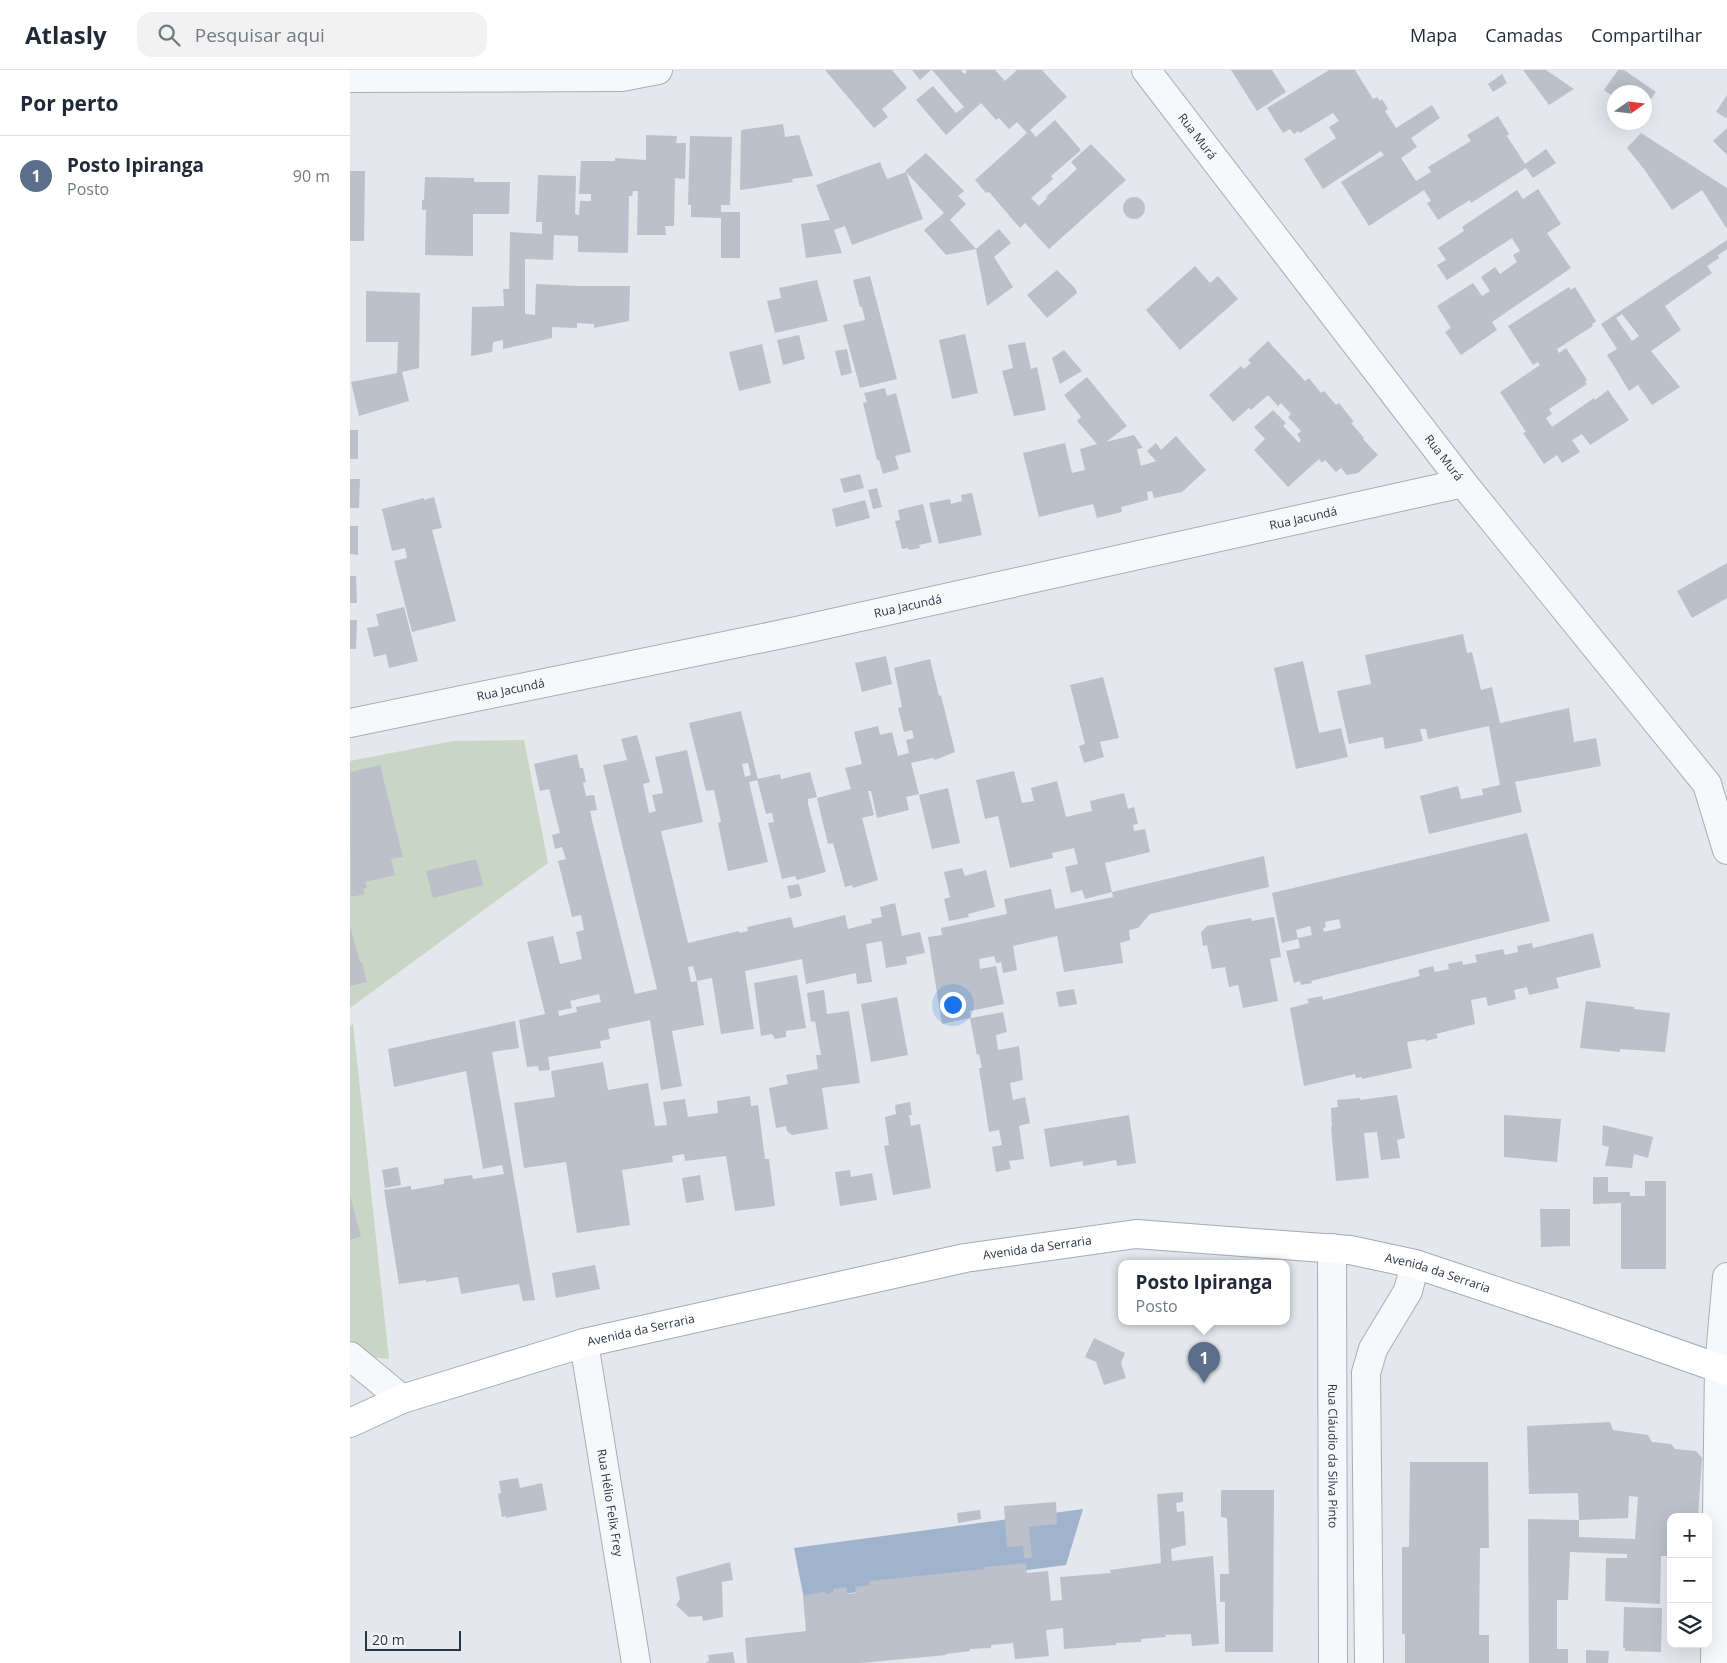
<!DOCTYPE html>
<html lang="pt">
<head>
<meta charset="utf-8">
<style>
  :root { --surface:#fff; --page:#f2f2f3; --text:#1f2937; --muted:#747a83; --line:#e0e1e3; --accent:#2563eb }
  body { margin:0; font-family:"Open Sans",sans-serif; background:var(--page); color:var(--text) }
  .controls { position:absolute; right:15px; bottom:15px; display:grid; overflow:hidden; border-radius:10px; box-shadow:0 5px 20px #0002 }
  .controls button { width:45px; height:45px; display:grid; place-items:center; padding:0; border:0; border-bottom:1px solid var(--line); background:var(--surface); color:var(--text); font:25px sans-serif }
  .compass { position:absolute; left:1257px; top:15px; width:45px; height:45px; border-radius:50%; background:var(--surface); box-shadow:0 5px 20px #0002; rotate:76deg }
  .scale { position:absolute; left:15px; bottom:12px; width:96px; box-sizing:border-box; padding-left:5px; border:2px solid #2b3445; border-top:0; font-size:14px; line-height:18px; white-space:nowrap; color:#2b3445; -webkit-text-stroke:4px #f4f6f9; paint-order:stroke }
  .you { position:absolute; left:602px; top:934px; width:18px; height:18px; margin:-12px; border:4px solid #fff; border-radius:50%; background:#1a73e8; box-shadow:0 0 0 8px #1a73e833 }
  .badge { display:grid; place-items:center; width:32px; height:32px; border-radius:50%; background:var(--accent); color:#fff; font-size:16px; font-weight:700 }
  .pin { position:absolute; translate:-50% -41px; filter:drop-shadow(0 1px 2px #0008) }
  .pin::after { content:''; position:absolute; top:26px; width:18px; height:15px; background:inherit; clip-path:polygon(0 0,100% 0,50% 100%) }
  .popup { position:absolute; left:768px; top:1190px; width:172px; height:65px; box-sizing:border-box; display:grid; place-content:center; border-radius:10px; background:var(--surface); filter:drop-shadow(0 1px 4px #0005); font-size:16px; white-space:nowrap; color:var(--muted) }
  .popup b { font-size:19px; color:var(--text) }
  .popup::after { content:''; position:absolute; left:50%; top:100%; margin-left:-10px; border:10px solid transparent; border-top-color:var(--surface) }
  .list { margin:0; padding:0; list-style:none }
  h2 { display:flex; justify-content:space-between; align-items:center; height:65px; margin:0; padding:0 20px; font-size:21px }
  h2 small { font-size:16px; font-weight:400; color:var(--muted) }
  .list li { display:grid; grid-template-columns:32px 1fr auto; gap:15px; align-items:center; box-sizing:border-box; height:80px; padding:0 20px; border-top:1px solid var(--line) }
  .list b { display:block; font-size:19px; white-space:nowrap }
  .list p { margin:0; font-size:16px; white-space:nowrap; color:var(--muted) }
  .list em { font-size:16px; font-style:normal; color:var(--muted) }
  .icon { flex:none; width:28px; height:28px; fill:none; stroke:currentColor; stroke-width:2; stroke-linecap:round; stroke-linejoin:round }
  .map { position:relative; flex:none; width:1377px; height:1593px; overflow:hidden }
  header { display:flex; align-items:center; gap:30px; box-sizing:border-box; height:70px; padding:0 25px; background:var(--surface); border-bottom:1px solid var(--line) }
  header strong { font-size:24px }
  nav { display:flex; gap:28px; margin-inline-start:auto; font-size:18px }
  .search { width:350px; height:45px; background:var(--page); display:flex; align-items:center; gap:12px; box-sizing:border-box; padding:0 18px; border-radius:15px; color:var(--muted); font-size:19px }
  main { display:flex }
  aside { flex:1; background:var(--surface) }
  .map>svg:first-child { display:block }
  .green { fill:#c9d6c5 }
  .water { fill:#9fb4cc }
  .building { fill:#bbc0ca; fill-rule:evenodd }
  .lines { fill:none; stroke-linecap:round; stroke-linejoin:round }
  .minor-casing { stroke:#a9aeb7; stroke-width:30 }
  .major-casing { stroke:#a3abb8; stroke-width:30 }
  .minor { stroke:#f7f8fa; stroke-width:28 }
  .major { stroke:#fff; stroke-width:28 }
  .labels { text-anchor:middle; stroke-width:5; stroke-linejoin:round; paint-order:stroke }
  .street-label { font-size:12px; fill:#2b3445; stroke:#f4f6f9 }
</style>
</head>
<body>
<header>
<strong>Atlasly</strong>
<div class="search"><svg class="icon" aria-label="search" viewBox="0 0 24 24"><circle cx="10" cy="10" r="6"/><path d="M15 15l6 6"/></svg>Pesquisar aqui</div>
<nav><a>Mapa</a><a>Camadas</a><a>Compartilhar</a></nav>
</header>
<main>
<aside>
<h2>Por perto<small></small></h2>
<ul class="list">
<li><span class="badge" style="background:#5c6f8a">1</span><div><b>Posto Ipiranga</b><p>Posto</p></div><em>90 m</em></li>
</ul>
</aside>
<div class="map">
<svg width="1377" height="1593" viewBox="0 0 1377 1593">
  <rect width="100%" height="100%" fill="#e4e7ec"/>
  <g class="green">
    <path d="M174,670L198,793L0,938V691L103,671Z"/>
    <path d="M3,953L39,1289L12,1286L0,1276V957Z"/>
  </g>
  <path class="water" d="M733,1439L716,1495L454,1529L444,1478Z"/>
  <g class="building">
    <path d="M475,0H542L557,18L532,39L538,47L524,58Z"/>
    <path d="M562,0H581L570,10Z"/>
    <path d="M582,0H611L614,4L617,2L616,0H645L655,11L667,0H692L717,27L680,60L686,67L705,50L731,80L701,106L703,109L681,128L689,136L697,128L696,127L727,99L721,92L741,74L776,110L699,179L675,153L670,158L639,122L636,123L625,110L677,63L667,52L659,59L649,48L646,50L631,33L596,65L566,30L583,16L606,43L614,37Z"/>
    <path d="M881,0H922L936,22L907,41Z"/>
    <path d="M979,0H1005L1023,29L1027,27L1030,31L1032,29L1038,39L1035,41L1046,58L1082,35L1090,48L1061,68L1067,77L1051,88L1066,111L1081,102L1078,97L1121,71L1117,65L1148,46L1159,64L1157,66L1175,94L1196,79L1206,93L1183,108L1176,98L1121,133L1120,130L1088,150L1077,133L1081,131L1074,120L1019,156L991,112L1034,85L1031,81L973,119L954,89L986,68L979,57L989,51L983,43L950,63L948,61L944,64L940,59L933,63L917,38Z"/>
    <path d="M1173,0H1196L1224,19L1199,35Z"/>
    <path d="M1268,0H1274L1306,22L1294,38V22H1264V27L1254,20Z"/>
    <path d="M1152,4L1157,13L1143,22L1138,14Z"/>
    <path d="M1377,25V47L1376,48L1366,42Z"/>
    <path d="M433,54L435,67L449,65L463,106L442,109L443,112L390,120L391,60Z"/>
    <path d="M1377,58V85L1363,71Z"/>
    <path d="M1291,63L1377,118V159L1352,120L1322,140L1294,99L1277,78Z"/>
    <path d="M296,65L327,66L326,73H336L335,109L325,108L324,156H315L316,165H287L288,121H283L282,126H279L278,183L228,182V166L204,165L203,190L175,189V244L185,245L186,214L228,216H280L279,251L244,258V254L227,253V258L202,257V268L153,279V270L143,272L142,282L121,286L122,237L154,236L153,219H159L160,162L192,164V152H186L188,105L226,106L225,144L229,145L230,131H241V124H229L231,91H265V88L296,90Z"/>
    <path d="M340,66L382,67L380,135H371V142H390V188H371V148L341,147V135H338Z"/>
    <path d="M576,83L614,121L608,126L616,134L600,150L626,179L649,159L661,173L644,187L663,217L637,236L626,179L596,185L574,160L594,143L555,101Z"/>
    <path d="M530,92L537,109L556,102L573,149L502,175L495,156L484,160L492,183L456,188L451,154L480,150L466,115Z"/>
    <path d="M0,101H15L14,171H0Z"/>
    <path d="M75,107L124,108V112H160L159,144H123V186L75,185L76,140H72V130H74Z"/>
    <path d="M1188,119L1211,154L1197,163L1221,198L1142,252L1147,260L1111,285L1095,262L1101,258L1087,236L1123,213L1132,226L1140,221L1131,207L1145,197L1150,204L1167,192L1163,185L1170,181L1162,168L1097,210L1087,195L1096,190L1088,178L1114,161L1112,157L1167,120L1173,129Z"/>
    <circle cx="784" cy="138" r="11"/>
    <path d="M1377,170V179L1368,185L1369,188L1357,196L1362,203L1315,236L1331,260L1301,281L1330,317L1302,335L1288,315L1279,321L1267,301L1257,285L1267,279L1251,254ZM1272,244L1289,266L1282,271L1266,248Z"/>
    <path d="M845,196L860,213L868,206L888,229L830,280L796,240Z"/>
    <path d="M707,200L725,218L727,223L697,248L677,225Z"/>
    <path d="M520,206L547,309L510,318L493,255L515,250L512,237H510L503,210Z"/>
    <path d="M467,210L478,251L425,263L417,231L431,228L429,218Z"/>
    <path d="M1219,217L1221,220L1225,217L1246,251L1242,254L1243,256L1207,279L1209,283L1216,278L1237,310L1235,312L1237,314L1199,339L1202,344L1196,348L1202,357L1244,328L1245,330L1258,320L1279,350L1240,375L1232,364L1222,370L1230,382L1212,393L1207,385L1194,394L1173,363L1176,362L1150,322L1190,295L1188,292L1183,295L1158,256Z"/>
    <path d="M16,221L70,223L69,298L52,302L59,331L9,346L1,312L47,303L48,272H16Z"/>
    <path d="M615,264L628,323L602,329L589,270Z"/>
    <path d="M449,265L455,289L433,295L427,270Z"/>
    <path d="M918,271L955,311L959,308L971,323L974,321L986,335L989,333L1004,352L1001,353L1014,368L1013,369L1028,385L1008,403L997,405L991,398L986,402L975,390L972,393L969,389L938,417L904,380L915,369L904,357L923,340L936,353L933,356L949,373L951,370L947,364L951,361L938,347L941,344L931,333L928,336L918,325L901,340L899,338L883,352L859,325L891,296L894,299L901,293L898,290Z"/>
    <path d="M675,272L681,299L687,297L696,340L664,346L652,301L663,298L658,275Z"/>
    <path d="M412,274L421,313L389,321L379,282Z"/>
    <path d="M497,279L502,303L491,306L485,281Z"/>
    <path d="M714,280L732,301L710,314L702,288Z"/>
    <path d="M737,307L777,356L756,372L784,365L793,378L787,379L791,396L806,391L797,381L806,373L811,380L826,366L856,400L832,422L804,428L802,421L797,422L798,430L771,437L772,442L747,448L743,434L689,447L673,383L715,373L722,403L735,400L730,379L747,374L727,351L731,347L714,325Z"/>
    <path d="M535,318L537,326L546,323L561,382L545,386L549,399L533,404L529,390H527L513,333L517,332L514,323Z"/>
    <rect x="0" y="360" width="8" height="29"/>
    <path d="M510,404L514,418L494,423L490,409Z"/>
    <path d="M0,409H10L9,438H0Z"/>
    <path d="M527,418L532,437L523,439L518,420Z"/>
    <path d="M622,423L632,465L589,474L579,433L600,429L601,434L612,431L611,425Z"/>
    <path d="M84,427L92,458L82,460L106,551L62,562L44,491L57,488L55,478L42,481L32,439L74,428V430Z"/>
    <path d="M515,430L520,448L486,457L482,439Z"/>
    <path d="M573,434L582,472L569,475L570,478L559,480L558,478L552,479L545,451L550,450L548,440Z"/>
    <path d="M0,456H8V485L0,484Z"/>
    <path d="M1377,493V528L1342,548L1327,521Z"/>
    <path d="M0,506H6L7,533H0Z"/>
    <path d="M54,537L68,591L39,598L36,584L24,587L17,558L29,556L26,544Z"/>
    <path d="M0,550H7L6,579H0Z"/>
    <path d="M1113,564L1117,583L1122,582L1131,620L1142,617L1150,653L1219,638L1224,672L1246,668L1251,696L1165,712L1172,742L1079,764L1070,726L1108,716L1111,729L1133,725L1132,719L1150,715L1139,656L1078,669L1076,659H1070L1073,671L1035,679L1033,667L999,674L987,621L1021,614L1015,585Z"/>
    <path d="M536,586L542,614L512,622L505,593Z"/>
    <path d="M580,589L589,626L591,625L605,682L585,690L583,688L561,693L569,724L556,727L559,740L527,748L521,721H518L524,745L512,748L528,810L503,818L502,815L495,817L483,773L478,774L467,728L501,719L495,698L512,694L504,662L528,656L530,665L542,662L548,686L559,683L556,670L564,668L562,660L554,662L548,638L552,637L544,598Z"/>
    <path d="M953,591L969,663L991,658L998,687L946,699L924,598Z"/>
    <path d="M753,607L769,668L750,672L754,687L734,693L729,676L735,674L720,615Z"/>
    <path d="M391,641L408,710L399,712L418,792L378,801L368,753L371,752L364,720L356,721L339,653ZM398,693L401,705L395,707L392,694Z"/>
    <path d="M287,665L300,712L293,714L299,743L306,741L302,725L313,723L305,687L337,680L353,752L311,761L338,873L389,861V863L398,861L397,857L441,847L444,858L495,845L498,859L522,853L521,849L532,847L530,837L545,833L552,866L570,862L575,883L556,887L557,894L536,898L532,871L516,874L522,912L507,914L506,903L456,914L452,889L395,901L404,959L371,964L362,908L347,911L343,896L338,897L341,912L347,911L354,955L322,961L332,1016L311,1020L300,950L258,959L260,969L250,971L251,978L198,987L200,1000L189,1001L188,996L177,997L169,950L195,944L177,872L203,866L210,894L232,889L226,862L234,860L231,845L222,847L208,791L216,789L212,777L205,779L202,765L210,763L199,719L190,721L184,694L227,684L230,698H233L236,712L233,713L236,726L244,725L247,740L240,741L243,755L285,924L307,919L253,695L277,690L271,669ZM249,924L251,932L226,937L227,942L209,946L208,941L222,938L220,931Z"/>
    <path d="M30,695L53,787L41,789L45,805L15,812L17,818L13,819L15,824L1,827L0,702Z"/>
    <path d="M664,701L672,733L684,731L681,718L707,711L716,747L742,741L740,731L774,723L778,739L784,737L788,754L783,755L784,761L795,759L800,782L755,793L762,822L914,786L919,817L800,844L788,858L779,860L780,870L770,873L773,893L714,902L707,866L663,876L667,900L653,903L651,892L646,893L644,886L629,889L630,899L646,896L654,934L620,941L621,948L653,942L657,962L646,965L648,980L669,976L673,1010L660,1013L663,1030L675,1027L680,1053L669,1056L674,1089L659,1091L661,1099L646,1102L642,1077L652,1075L649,1060L639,1062L629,998H632L629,984L627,985L620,948L592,954L578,867L592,865L591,858L657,844L654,829L701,819L705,839L763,827L762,822L735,829L732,820L721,823L715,797L728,794L724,778L702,783L703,788L660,798L648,746L635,749L626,710Z"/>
    <path d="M460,702L467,727L458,729V734L476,802L447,810L445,806L432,809L418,753L424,752L422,743L416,744L407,709L430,704L431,709Z"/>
    <path d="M598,718L610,773L582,779L569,725Z"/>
    <path d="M1177,763L1200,851L961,911L962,913L951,915L950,911L944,913L936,881L950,878L948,868L962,865L960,856L946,860L948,869L932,873L922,823ZM989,849L991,858L974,862L973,858L976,857L975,852Z"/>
    <path d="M126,789L133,815L83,828L76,801Z"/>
    <path d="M612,798L615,806L636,800L645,837L618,844L619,847L599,851L594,829L600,827L594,802Z"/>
    <path d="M449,814L452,826L440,829L437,816Z"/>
    <path d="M924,847L931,887L920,889L928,931L893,938L888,915L879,917L875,897L862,899L857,875L853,876L851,862L857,856L901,848L902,851Z"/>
    <path d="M0,856L10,892H12L17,912L0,916Z"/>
    <path d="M1243,863L1251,897L1206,908L1209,918L1179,925L1177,917L1164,920L1166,929L1138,936L1136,927L1121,930L1125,954L1086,964L1088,968L1076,971L1075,969L1057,972L1062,998L1012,1009V1007L1006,1008L1005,1004L954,1016L940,938L959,933L957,929L972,926L973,930L1070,906L1068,900L1083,896L1085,902L1099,899L1098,894L1112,891L1113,895L1127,892L1125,885L1153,879L1155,885L1168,882L1167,876L1182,873L1183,878Z"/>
    <path d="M447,905L456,958L436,961V967L425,969L422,964L411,966L404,913Z"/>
    <path d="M724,919L727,934L709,937L706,922Z"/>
    <path d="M474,920L477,944L499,941L510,1013L472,1018L478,1059L442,1065L437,1061L436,1056L426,1058L419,1018L438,1014L436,1005L468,999L466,985H471L465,951L461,952L457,923Z"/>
    <path d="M547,927L558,985L521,992L511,934Z"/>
    <path d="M1236,931L1284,937V939L1320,943L1315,982L1270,979V982L1230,978Z"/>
    <path d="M165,951L169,978L142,982L185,1230L173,1231L169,1214L111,1224L108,1207L76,1212V1210L49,1214L34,1120L61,1116V1120L94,1114V1109L122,1105L123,1109L154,1104L152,1095L133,1099L116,1001L44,1017L38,979Z"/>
    <path d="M253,992L258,1020L298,1013L305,1056L317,1055L313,1032L335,1029L338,1047L368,1043L367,1031L400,1026L401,1036L408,1035L415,1089H419L425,1136L385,1141L376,1086L335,1091L334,1084L322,1086L323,1092L272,1100L280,1155L227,1163L216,1092L174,1098L164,1033L205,1027L201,1001Z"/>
    <path d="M1047,1025L1055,1068L1047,1070L1050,1088L1031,1090L1027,1062L1014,1063L1019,1108L986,1111L981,1057H982L981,1038L988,1037L987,1030L1010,1028V1030Z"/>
    <path d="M560,1032L562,1045H559L561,1056L570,1054L581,1118L543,1125L534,1076L539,1075L535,1047L546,1044L545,1035Z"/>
    <path d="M779,1045L786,1093L767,1096L766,1090L733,1096V1091L700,1097L694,1059Z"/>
    <path d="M1154,1045L1211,1049L1207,1092L1154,1087Z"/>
    <path d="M1253,1055L1303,1067L1298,1088L1284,1084L1282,1098L1255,1096L1259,1077L1252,1075Z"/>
    <path d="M48,1097L51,1115L35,1118L32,1100Z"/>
    <path d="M500,1100L501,1107L522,1103L527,1130L490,1136L485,1102Z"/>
    <path d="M350,1105L354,1130L336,1133L332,1108Z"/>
    <path d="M1243,1107H1258V1122H1280V1126H1295V1111H1316V1199H1271V1133L1243,1134Z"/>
    <path d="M0,1126L11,1166L0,1170Z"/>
    <path d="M1190,1139H1220V1176L1191,1177Z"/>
    <path d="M245,1195L250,1219L206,1228L202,1203Z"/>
    <path d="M744,1268L775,1283L771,1293L776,1308L754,1315L746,1292L735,1287Z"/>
    <path d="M1260,1352L1263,1360L1298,1365L1302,1372L1321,1374L1325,1379L1346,1381L1352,1388L1348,1447H1321V1486H1311L1310,1534L1255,1531L1256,1488H1277V1484L1220,1482L1218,1530H1207V1579H1218V1593H1179L1178,1449L1229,1450V1467L1285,1469L1288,1427L1279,1426L1278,1448L1229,1450L1228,1423L1179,1424L1177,1356Z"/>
    <path d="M1060,1392H1138L1139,1478H1130L1129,1565H1139V1593H1055V1564H1052V1477H1059Z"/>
    <path d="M168,1408L170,1418L192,1413L197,1440L156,1448V1446L152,1447L148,1424L151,1423L149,1411Z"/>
    <path d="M871,1420H924L923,1582H875V1532H870V1504H879L877,1448L871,1447Z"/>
    <path d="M833,1422V1432L826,1433L827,1442L834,1441L836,1475L821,1479L822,1491L863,1486L869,1574L842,1576L841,1564L815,1565L816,1567L791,1569V1572L766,1573V1575L714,1579L713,1558L696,1560L699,1586L665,1589L663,1573L641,1575V1578L620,1579V1581L596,1584V1585L511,1593H397L395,1568L456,1561L453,1526L475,1521L476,1524L483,1522V1519L496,1517L497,1524L506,1523L505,1517L520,1515L519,1511L635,1499L634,1497L676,1493L677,1503L698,1501L701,1531L712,1530L710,1507L761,1503L760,1500L811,1493L807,1424Z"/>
    <path d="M706,1432L707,1454L679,1457L682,1488H674L673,1476L657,1477L654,1436Z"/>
    <path d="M630,1440L631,1449L608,1453L607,1443Z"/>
    <path d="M380,1492L383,1510L372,1512L373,1547L353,1551L352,1546L339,1547L326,1535L330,1529L326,1507Z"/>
    <path d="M1274,1537L1312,1538L1311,1582L1275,1581V1578H1273Z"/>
    <path d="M1236,1580L1259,1581L1258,1593H1236Z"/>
    <path d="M383,1582L385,1593H355L359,1591L358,1585Z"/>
  </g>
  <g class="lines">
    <g class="minor-casing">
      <g id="minor">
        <path id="s1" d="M796,0L1113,413L1357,714L1377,780"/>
        <path d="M0,8L272,7L308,0"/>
        <path id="s2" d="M0,653L442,562L1113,413"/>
        <path id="s3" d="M982,1178L983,1593"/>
        <path id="s4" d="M234,1273L286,1593"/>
        <path d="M0,1286L52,1329"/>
        <path d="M1019,1593L1016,1303L1023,1279L1058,1221L1065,1194"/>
        <path d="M1365,1593L1369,1297L1377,1207"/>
      </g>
    </g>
    <g class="major-casing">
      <g id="major">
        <path id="s5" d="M0,1353L52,1329L234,1273L615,1188L786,1164L1000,1180L1065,1194L1218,1245L1377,1301"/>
      </g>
    </g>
    <use href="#minor" class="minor"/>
    <use href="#major" class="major"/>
  </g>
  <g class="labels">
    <g class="street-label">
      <text dy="4" stroke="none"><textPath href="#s1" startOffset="84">Rua Murá</textPath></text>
      <text dy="4" stroke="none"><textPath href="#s1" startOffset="489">Rua Murá</textPath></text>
      <text dy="4" stroke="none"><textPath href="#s2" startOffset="975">Rua Jacundá</textPath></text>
      <text dy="4" stroke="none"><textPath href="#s2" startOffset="570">Rua Jacundá</textPath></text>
      <text dy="4" stroke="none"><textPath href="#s2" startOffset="164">Rua Jacundá</textPath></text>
      <text dy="4" stroke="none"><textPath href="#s5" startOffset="711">Avenida da Serraria</textPath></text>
      <text dy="4" stroke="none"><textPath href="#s5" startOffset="1116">Avenida da Serraria</textPath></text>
      <text dy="4" stroke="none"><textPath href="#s5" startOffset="306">Avenida da Serraria</textPath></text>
      <text dy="4" stroke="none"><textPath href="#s3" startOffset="208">Rua Cláudio da Silva Pinto</textPath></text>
      <text dy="4" stroke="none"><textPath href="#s4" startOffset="162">Rua Hélio Felix Frey</textPath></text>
    </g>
  </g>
</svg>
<div class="controls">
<button>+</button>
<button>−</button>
<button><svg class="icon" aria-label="layers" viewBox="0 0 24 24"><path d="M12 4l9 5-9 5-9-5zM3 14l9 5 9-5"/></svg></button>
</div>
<svg class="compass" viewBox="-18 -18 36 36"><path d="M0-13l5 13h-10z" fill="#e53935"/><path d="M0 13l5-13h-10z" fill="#747a83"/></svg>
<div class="scale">20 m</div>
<div class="you"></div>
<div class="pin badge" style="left:854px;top:1313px;background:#5c6f8a">1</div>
<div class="popup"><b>Posto Ipiranga</b>Posto</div>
</div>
</main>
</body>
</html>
